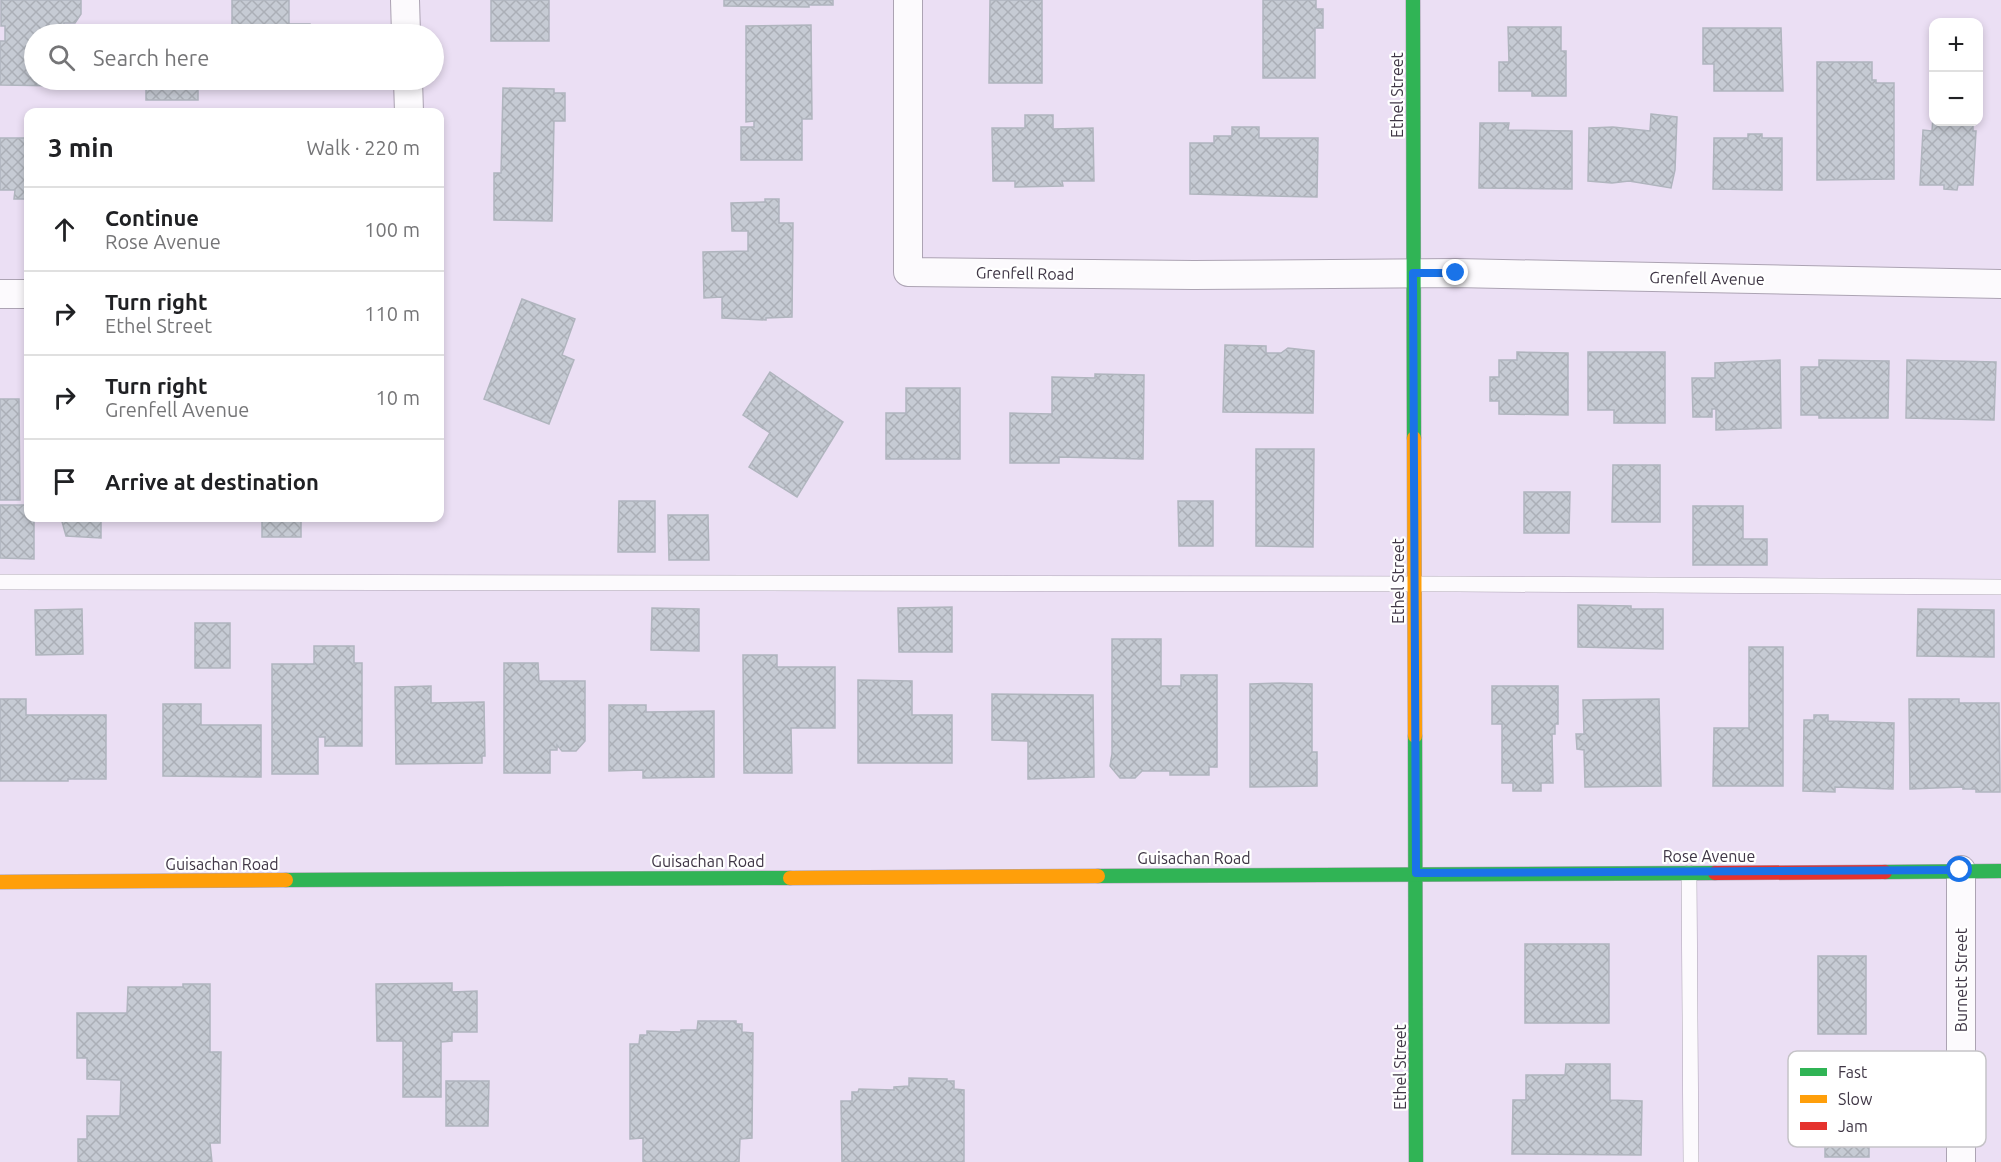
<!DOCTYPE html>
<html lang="en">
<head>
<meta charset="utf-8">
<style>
  :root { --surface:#fff; --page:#f2f2f2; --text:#202124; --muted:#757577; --line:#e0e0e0 }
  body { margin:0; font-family:Ubuntu,sans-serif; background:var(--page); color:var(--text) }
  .controls { position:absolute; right:18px; top:18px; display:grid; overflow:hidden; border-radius:12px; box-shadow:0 3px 9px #0003 }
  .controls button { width:54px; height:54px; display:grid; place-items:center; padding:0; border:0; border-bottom:2px solid var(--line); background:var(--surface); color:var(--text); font:30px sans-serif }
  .stop { position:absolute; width:18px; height:18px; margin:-14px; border:4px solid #1a73e8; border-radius:50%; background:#fff }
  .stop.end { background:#1a73e8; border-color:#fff; box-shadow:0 2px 6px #0008 }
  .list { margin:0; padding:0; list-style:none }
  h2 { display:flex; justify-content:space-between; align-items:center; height:78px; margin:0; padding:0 24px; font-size:26px }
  h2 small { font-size:20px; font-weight:400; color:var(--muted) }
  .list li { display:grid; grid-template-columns:39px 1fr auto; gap:18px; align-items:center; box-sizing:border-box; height:84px; padding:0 24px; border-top:2px solid var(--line) }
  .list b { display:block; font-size:22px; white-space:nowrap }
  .list p { margin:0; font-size:20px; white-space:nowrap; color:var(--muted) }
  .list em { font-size:20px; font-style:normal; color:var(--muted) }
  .icon { flex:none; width:33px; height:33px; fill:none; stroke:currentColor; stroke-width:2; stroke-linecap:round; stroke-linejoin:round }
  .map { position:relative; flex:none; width:2001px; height:1162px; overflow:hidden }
  .search { position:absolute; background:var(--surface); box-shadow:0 3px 9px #0003; left:24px; top:24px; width:420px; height:66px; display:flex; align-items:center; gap:15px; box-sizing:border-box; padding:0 21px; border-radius:33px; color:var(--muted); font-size:22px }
  .panel { position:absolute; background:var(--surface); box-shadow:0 3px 9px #0003; left:24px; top:108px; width:420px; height:414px; border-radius:12px }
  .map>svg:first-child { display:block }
  .building { fill:url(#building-cross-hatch); stroke:#b0b5be; stroke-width:1.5 }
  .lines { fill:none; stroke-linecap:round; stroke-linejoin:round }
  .lane-casing { stroke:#aca3b3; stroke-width:16 }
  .street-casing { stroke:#aca3b3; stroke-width:30 }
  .fast-casing { stroke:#aca3b3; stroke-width:15 }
  .slow-casing { stroke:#aca3b3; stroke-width:15 }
  .jam-casing { stroke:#aca3b3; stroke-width:15 }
  .lane { stroke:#fcfafd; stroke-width:15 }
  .street { stroke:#fcfafd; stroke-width:28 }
  .fast { stroke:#30b455; stroke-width:14 }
  .slow { stroke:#ff9f0a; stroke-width:14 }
  .jam { stroke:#e5322d; stroke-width:14 }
  .route { stroke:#1a73e8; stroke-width:8 }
  .labels { text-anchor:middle; stroke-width:4.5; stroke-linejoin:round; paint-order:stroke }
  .street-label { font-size:16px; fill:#3f3645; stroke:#fff }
  .key { fill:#fff; stroke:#c5c3c7; stroke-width:1.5 }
  .key-label { font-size:16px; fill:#3f3645 }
</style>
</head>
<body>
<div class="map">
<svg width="2001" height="1162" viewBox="0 0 2001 1162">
  <defs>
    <pattern id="building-cross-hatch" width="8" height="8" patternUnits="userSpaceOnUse" patternTransform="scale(1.5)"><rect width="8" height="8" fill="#c6cbd4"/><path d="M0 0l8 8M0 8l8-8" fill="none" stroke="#abafb7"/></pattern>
  </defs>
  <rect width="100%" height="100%" fill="#ebdff4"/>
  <g class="building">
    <path d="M1,0H81V14L75,23H64V34H34V80H64V86L0,85V41H5V26H1Z"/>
    <path d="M232,0H289V24H310V34H232Z"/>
    <rect x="491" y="0" width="58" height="41"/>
    <path d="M724,0H833V5H809V7L724,6Z"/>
    <path d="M990,0H1042V83H989Z"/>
    <path d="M1263,0H1316V9H1323V28H1315V78H1263Z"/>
    <path d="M811,25L812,119H802V160H741V127H754V121L746,122V26Z"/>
    <path d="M1508,27H1561V51H1566V96H1532V91H1499V62H1509Z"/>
    <path d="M1703,28H1781L1783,91H1714V64H1703Z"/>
    <path d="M1817,62H1872V80H1876V83H1894V179L1817,180Z"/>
    <rect x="146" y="80" width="52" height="20"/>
    <path d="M503,88L554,89V93H565V121H554L552,221L494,220V173H501Z"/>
    <path d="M1651,114L1677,117L1675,170L1671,188L1629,181L1612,183L1588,181L1589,128L1613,127L1650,131Z"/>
    <path d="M1025,115H1053V129L1093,128L1094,181H1062L1063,186L1015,187V181H993L992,128H1025Z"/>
    <path d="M1933,117L1934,122H1973V131H1976L1973,185H1958L1957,190L1944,189V185H1920L1923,130L1932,131Z"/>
    <path d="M1480,123H1509L1508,130L1572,131V189L1479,188Z"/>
    <path d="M1232,127H1259V138H1318L1317,197L1190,194V143H1214V136H1232Z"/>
    <path d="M1748,134H1762V138H1782V190L1713,189L1714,138H1748Z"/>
    <path d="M0,138H28V199H14L15,190H0Z"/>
    <path d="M765,199H779V223H793L792,317L766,318V320L722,318V297L704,298L703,252L748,251V231H732L731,203L765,202Z"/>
    <path d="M522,299L575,319L562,355L574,360L549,424L484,399Z"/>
    <path d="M1225,345L1266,346V353H1281L1288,348L1314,351L1313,413L1223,412Z"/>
    <path d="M1517,352L1568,353V415L1499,414V401H1490V377H1499V360H1517Z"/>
    <path d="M1588,352H1665V423H1614V410H1588Z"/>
    <path d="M1780,360L1781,428L1716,430V409H1712V417H1693L1692,378H1715V363Z"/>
    <path d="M1819,360L1889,361L1888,418H1819V415H1801V367H1819Z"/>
    <path d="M1907,360L1996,362L1994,420L1906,418Z"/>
    <path d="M770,372L843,422L797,497L749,467L770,433L743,415Z"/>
    <path d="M1095,374L1144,375L1143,459L1059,457V463H1010V413L1052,414V377L1095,378Z"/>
    <path d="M906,388H960V459H886V413H906Z"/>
    <path d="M0,399H19L20,500H0Z"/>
    <path d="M1256,449H1314L1313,547L1256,546Z"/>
    <path d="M1613,465H1660V522H1612Z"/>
    <path d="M1524,492H1570L1569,533H1524Z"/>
    <path d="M619,501H655V552H618Z"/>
    <path d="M1178,501H1213V546H1179Z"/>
    <path d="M0,505H28V518H34V559L0,558Z"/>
    <path d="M1693,506H1743V539H1767V565H1693Z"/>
    <path d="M668,515H708L709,560H669Z"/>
    <path d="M61,518H101V538L66,536Z"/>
    <rect x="262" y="518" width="39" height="19"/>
    <path d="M1578,605L1631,606V609H1663V649L1578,647Z"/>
    <path d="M952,607V652H899L898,608Z"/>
    <path d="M652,608L699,609V651L651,650Z"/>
    <path d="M82,609L83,654L36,655L35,610Z"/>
    <path d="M1918,609L1994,610V657L1917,656Z"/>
    <rect x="195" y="623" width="35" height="45"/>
    <path d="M1112,639H1161V686H1181V675H1217V767H1209V775H1170V771H1142L1135,778H1120L1110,766L1112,754Z"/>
    <path d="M314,646H354V663H362V746H325V737H318V774H272V664H314Z"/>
    <path d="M1749,647H1783V786H1713L1714,728H1749Z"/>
    <path d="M743,655H777V667H835V728H791L792,773H744Z"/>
    <path d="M504,663H538L539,681H585V741L576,751H562L557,745V750H550V773H504Z"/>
    <path d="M858,680L912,681V715H952V763H858Z"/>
    <path d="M1281,683L1312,684V752H1317V786L1250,787V684Z"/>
    <path d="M431,686V703L484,702L485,756H482V763L396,764L395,687Z"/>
    <path d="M1492,686H1558V724H1555V734H1552L1553,783H1541V791H1513V783H1502V724H1492Z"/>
    <path d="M992,694L1093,695L1094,777L1028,779V741L992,740Z"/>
    <path d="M0,699H26V715H106V779H68V781H0Z"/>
    <path d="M1659,699L1661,786L1585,787L1584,750L1577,749L1576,734H1584L1583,700Z"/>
    <path d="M1909,699H1959V703H1999L2000,792H1976V789H1963V787L1910,789Z"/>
    <path d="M163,704H201V725H261V777L163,776Z"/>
    <path d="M609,705H646V712L714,711V777L643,778V770L609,771Z"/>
    <path d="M1814,715H1828V721L1894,723L1893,789L1835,787V792L1803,791L1804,720H1814Z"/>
    <rect x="1525" y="944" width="84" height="79"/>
    <rect x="1818" y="956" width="48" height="78"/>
    <path d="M452,983V992L477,991V1032H452V1041L441,1042V1097H403V1041H377L376,984Z"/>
    <path d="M183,984H210V1052H221L220,1143H210L212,1162H78V1139H87V1116H120L121,1080L87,1079V1058H77V1013H127L128,987H183Z"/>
    <path d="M698,1021H736V1024H742V1032L753,1033L752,1138L740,1139L739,1162H643V1138L630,1139V1044H639L640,1035H647V1031L681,1032V1030H697Z"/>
    <path d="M1821,1052H1874V1138H1869V1157H1825V1137H1821Z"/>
    <path d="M1566,1064H1610V1100L1642,1101L1641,1155L1512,1154L1513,1100H1526V1075H1565Z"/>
    <path d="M909,1078L947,1079V1081H954V1089L964,1090V1162H842L841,1101H852V1092H858L859,1089L894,1090V1087L909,1086Z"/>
    <path d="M446,1081H489L488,1126H446Z"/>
  </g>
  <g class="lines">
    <g class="lane-casing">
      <g id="lane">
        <path d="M0,582L1457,584L2001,587"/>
        <path d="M1689,873L1691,1162"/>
      </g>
    </g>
    <g class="street-casing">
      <g id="street">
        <path d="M405,0L406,34"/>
        <path d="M908,0V272L1194,275L1456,273L2001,284"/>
        <path d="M408,80L409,112"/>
        <path d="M0,294H28"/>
        <path d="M1961,870V1162"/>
      </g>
    </g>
    <g class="fast-casing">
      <g id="fast">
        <path d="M1413,0L1414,438"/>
        <path d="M1415,736L1416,1162"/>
        <path d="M1885,872L2001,871"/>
        <path d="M1098,876L1715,873"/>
        <path d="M286,880L790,878"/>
      </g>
    </g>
    <g class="slow-casing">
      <g id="slow">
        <path d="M1414,438L1415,736"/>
        <path d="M790,878L1098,876"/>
        <path d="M0,882L286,880"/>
      </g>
    </g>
    <g class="jam-casing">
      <path id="jam" d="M1715,873L1885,872"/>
    </g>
    <use href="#lane" class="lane"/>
    <use href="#street" class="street"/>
    <use href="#fast" class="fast"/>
    <use href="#slow" class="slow"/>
    <use href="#jam" class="jam"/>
  </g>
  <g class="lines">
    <path class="route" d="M1456,273H1413L1416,873L1960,870"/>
  </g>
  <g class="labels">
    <g class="street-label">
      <text transform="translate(1397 95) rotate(-90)" y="6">Ethel Street</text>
      <text transform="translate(1025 273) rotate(1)" y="6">Grenfell Road</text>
      <text transform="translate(1707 278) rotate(1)" y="6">Grenfell Avenue</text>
      <text transform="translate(1398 581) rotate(-90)" y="6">Ethel Street</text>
      <text x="1709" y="862">Rose Avenue</text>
      <text x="1194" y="864">Guisachan Road</text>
      <text x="708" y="867">Guisachan Road</text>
      <text x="222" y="870">Guisachan Road</text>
      <text transform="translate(1961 980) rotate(-90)" y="6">Burnett Street</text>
      <text transform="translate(1400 1067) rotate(-90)" y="6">Ethel Street</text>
    </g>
  </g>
  <rect x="1788" y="1051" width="198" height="96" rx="9" class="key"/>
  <rect x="1800" y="1068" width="27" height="8" fill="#30b455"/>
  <rect x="1800" y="1095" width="27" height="8" fill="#ff9f0a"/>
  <rect x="1800" y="1122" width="27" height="8" fill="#e5322d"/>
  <g class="key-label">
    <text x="1838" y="1078">Fast</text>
    <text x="1838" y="1105">Slow</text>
    <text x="1838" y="1132">Jam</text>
  </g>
</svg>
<div class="controls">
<button>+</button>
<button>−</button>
</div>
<div class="stop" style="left:1960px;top:870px"></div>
<div class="stop end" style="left:1456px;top:273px"></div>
<div class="search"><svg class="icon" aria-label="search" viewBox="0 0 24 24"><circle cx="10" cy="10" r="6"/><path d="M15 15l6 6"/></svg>Search here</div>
<section class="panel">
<h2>3 min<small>Walk · 220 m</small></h2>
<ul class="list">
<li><svg class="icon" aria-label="ahead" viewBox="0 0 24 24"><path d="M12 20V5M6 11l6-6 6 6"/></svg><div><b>Continue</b><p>Rose Avenue</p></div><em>100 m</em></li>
<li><svg class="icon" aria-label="right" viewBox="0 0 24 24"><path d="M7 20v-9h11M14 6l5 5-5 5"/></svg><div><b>Turn right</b><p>Ethel Street</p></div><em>110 m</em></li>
<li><svg class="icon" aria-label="right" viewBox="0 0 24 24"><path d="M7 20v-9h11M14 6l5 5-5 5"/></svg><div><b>Turn right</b><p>Grenfell Avenue</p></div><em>10 m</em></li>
<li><svg class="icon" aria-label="arrive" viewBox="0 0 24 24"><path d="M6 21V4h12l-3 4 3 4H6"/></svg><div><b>Arrive at destination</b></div></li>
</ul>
</section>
</div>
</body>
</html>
